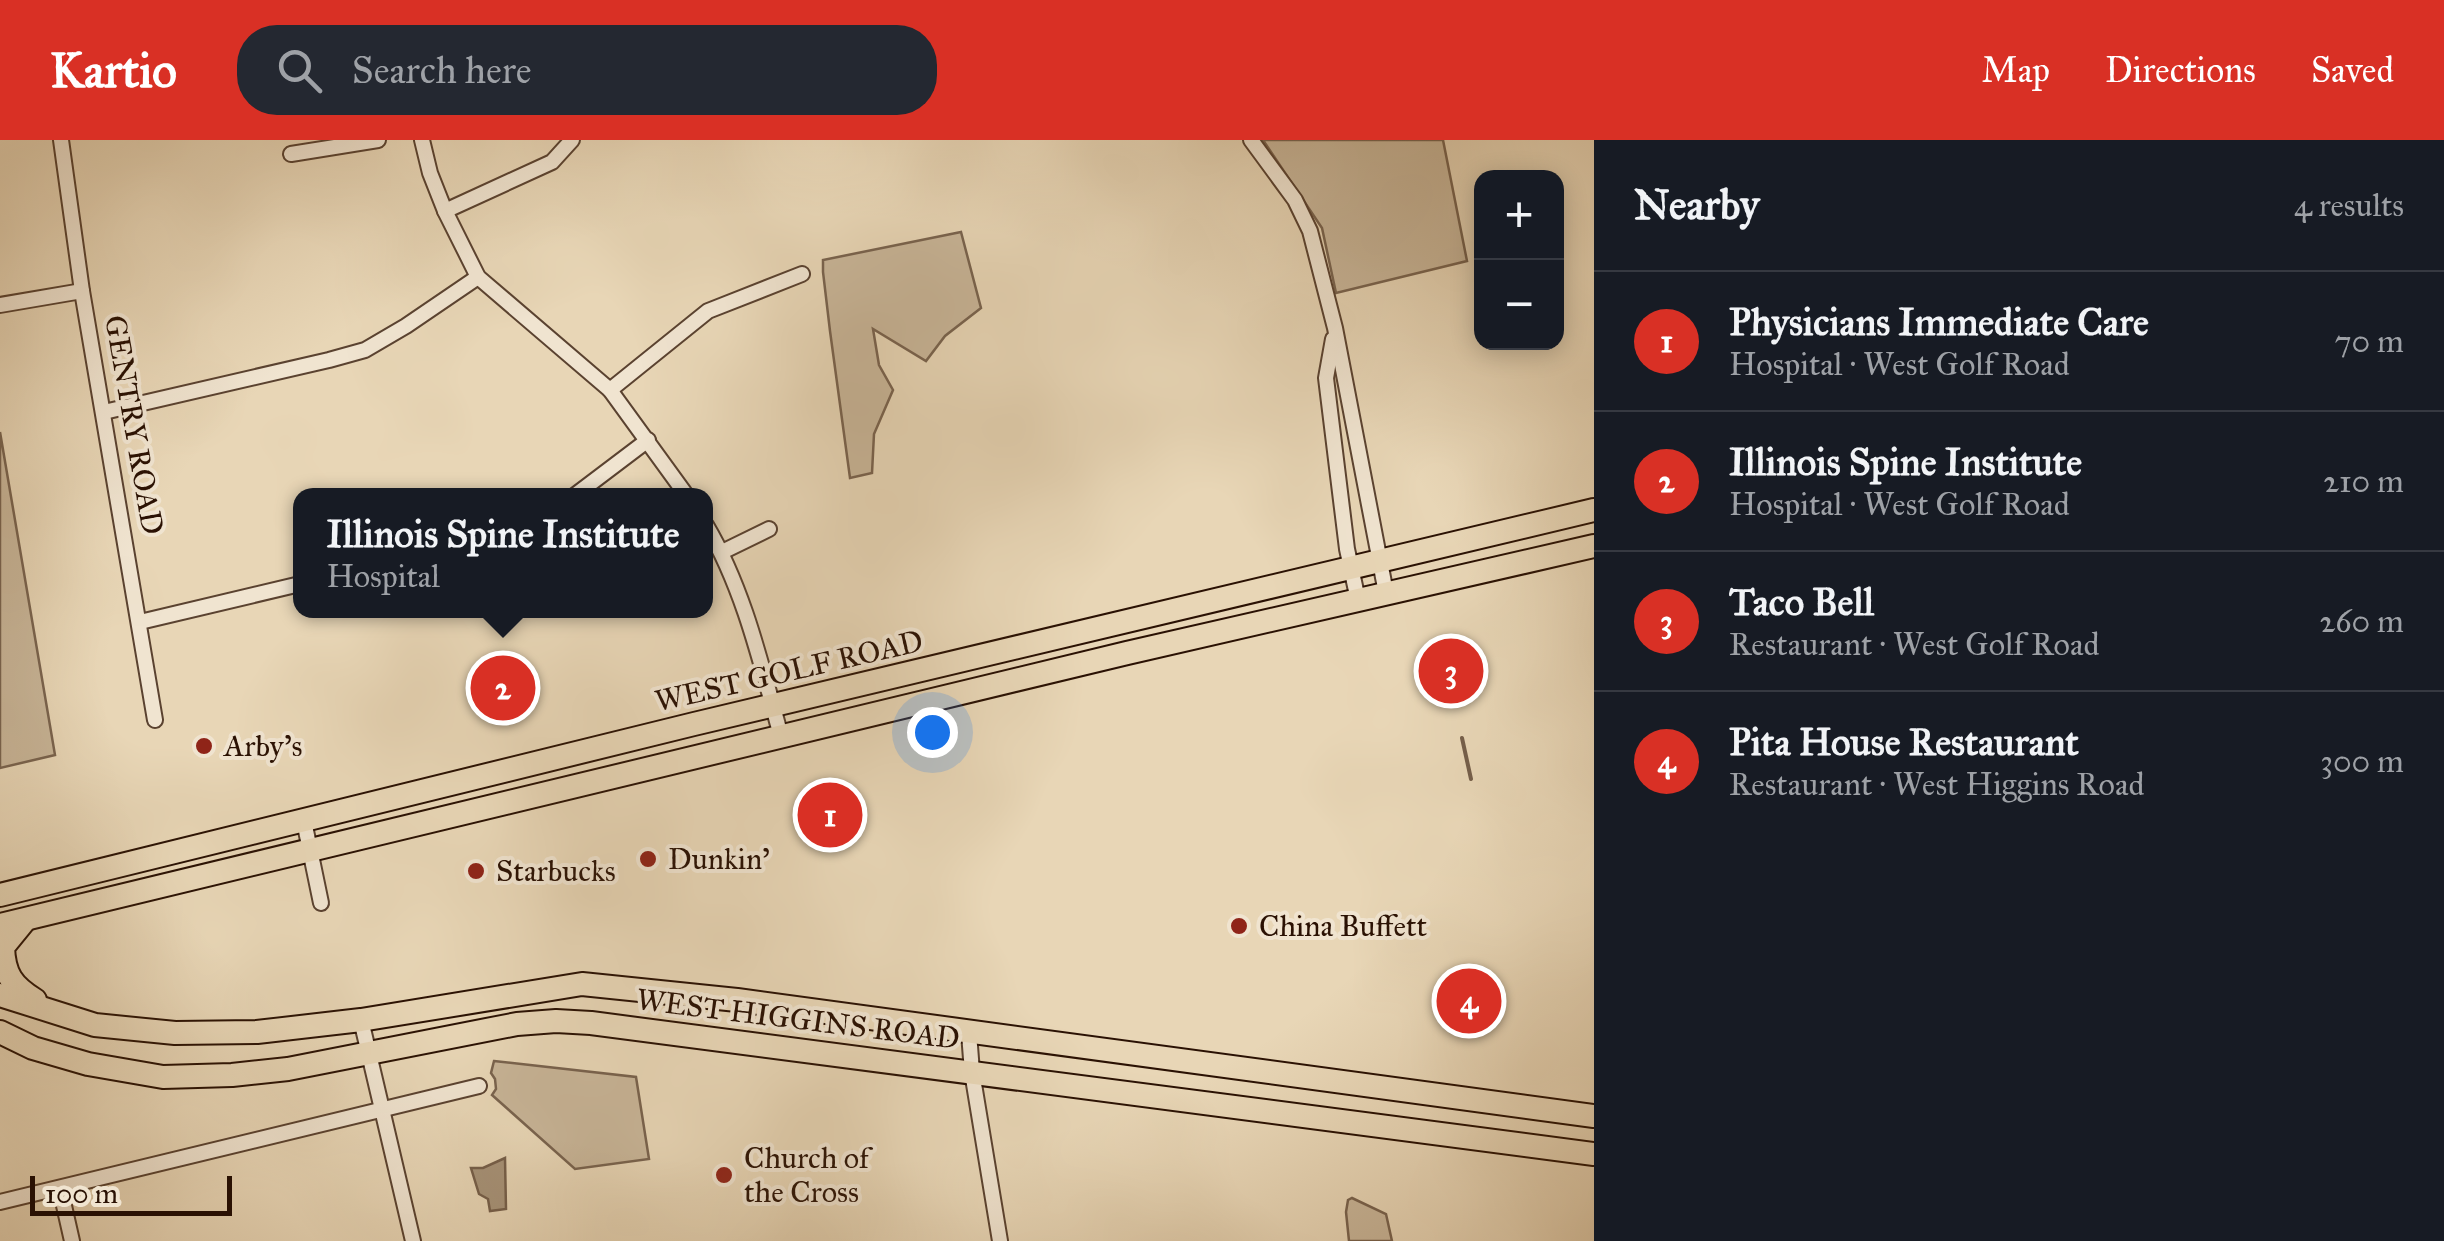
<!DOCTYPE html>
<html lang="en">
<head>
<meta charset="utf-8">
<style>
  :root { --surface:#171b24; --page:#242831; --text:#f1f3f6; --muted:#9ea1a6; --line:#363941; --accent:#d93025 }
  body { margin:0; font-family:"IM FELL Great Primer",serif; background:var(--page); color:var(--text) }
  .controls { position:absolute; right:30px; top:30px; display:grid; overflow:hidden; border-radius:20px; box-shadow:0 5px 25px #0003 }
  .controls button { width:90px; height:90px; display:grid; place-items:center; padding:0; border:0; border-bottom:2px solid var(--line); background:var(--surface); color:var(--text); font:50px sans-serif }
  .scale { position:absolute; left:30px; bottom:25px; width:202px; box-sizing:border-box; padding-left:10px; border:5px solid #2a1103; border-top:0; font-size:28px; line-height:35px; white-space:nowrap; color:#2a1103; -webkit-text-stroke:8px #f0e4d0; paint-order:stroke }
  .you { position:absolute; left:932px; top:592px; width:35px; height:35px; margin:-25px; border:8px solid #fff; border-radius:50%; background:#1a73e8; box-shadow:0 0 0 15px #1a73e833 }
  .badge { display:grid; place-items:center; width:65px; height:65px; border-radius:50%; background:var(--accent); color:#fff; font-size:32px; font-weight:700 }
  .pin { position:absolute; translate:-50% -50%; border:5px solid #fff; box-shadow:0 2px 10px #0006 }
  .popup { position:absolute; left:293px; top:348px; width:420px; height:130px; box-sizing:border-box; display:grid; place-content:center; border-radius:20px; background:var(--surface); filter:drop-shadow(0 2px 8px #0005); font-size:32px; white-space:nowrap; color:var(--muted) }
  .popup b { font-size:38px; color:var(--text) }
  .popup::after { content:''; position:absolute; left:50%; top:100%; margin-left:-20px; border:20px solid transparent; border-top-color:var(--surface) }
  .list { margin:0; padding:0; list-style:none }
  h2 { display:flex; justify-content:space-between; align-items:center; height:130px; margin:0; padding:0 40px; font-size:42px }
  h2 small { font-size:32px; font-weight:400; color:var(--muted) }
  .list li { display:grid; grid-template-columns:65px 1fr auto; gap:30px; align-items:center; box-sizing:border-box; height:140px; padding:0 40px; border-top:2px solid var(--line) }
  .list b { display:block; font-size:38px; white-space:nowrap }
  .list p { margin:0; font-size:32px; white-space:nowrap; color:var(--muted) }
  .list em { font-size:32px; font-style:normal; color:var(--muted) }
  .icon { flex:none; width:55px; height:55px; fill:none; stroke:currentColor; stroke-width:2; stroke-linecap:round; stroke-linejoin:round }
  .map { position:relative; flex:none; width:1594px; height:1101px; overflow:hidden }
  header { display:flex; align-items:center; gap:60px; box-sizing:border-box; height:140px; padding:0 50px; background:var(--accent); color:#fff }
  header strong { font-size:48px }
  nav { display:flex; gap:55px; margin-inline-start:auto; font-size:35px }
  .search { width:700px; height:90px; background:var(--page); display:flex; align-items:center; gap:25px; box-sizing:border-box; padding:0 35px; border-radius:40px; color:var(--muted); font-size:38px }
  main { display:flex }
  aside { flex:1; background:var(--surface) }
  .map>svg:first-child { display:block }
  .green { fill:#c8b598; stroke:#79634e; stroke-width:2.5 }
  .water { fill:#a79379; stroke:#755f4a; stroke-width:2.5 }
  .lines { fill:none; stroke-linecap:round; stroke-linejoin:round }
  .stream { stroke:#755f4a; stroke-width:4 }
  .minor-casing { stroke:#5a4230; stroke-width:18 }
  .primary-casing { stroke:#2a1103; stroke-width:26 }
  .minor { stroke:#f0e4d0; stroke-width:14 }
  .primary { stroke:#e8d6b6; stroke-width:22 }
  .poi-dot { fill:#8f2418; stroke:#f0e4d0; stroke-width:4 }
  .labels { text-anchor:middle; stroke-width:8; stroke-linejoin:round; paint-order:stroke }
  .street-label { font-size:30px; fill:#2a1103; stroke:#f0e4d0 }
  .poi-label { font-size:30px; fill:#2a1103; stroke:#f0e4d0; text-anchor:start }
</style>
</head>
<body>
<header>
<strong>Kartio</strong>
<div class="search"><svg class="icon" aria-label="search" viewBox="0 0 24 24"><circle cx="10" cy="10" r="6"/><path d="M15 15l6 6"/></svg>Search here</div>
<nav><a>Map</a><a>Directions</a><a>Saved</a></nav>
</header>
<main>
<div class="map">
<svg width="1594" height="1101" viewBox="0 0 1594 1101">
  <rect width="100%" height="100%" fill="#e8d6b6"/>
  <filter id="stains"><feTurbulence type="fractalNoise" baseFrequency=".002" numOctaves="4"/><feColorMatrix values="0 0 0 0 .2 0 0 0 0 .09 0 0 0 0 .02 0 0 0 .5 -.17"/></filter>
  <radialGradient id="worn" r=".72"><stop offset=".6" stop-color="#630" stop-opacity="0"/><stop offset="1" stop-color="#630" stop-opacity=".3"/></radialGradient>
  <g class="green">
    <path d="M1263,0H1443L1467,121L1336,153L1322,88Z"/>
    <path d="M961,92L981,168L945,196L926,221L873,189L879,225L893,250L874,294L872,333L850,338L830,191L823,132V120Z"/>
    <path d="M0,292L55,615L0,628Z"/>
    <path d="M494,921L636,937L649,1019L575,1029L492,955L496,949L495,939L491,933Z"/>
    <path d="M1352,1058L1386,1074L1392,1101H1349L1346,1072L1348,1060Z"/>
  </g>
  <path class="water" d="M505,1018L506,1069L490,1071L488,1059L479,1054L471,1028H483Z"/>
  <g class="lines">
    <path class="stream" d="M1462,598L1471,639"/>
    <g class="minor-casing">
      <g id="minor">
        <path d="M61,0L82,151L155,580"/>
        <path d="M422,0L430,33L445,71L478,137L610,250L687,356"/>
        <path d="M1251,0L1295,60L1310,91L1335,188L1386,453"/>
        <path d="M291,14L378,0"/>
        <path d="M445,71L552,22L572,0"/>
        <path d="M0,165L82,151"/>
        <path d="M1333,199L1326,238L1347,409L1358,460"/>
        <path d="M610,250L708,171L802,134"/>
        <path d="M104,272L329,220L365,210L406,186L478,137"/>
        <path d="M574,356L648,300"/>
        <path d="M706,385C744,449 761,524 781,596"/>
        <path d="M722,412L769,389"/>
        <path d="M140,482L300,444"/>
        <path d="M304,681L321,763"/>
        <path d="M361,880L413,1101"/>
        <path d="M969,893L972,932L1000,1101"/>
        <path d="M60,1048L72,1101"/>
        <path d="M0,1062L479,946"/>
      </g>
    </g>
    <g class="primary-casing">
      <g id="primary">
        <path d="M0,755L694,584L1594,370"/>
        <path d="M25,780L3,807C4,834 12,846 35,860"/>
        <path d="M0,785L1127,513L1594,406"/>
        <path d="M0,855L95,885L175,893L257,892L361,880L582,844L737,860L1594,976"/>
        <path d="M0,892L33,908L88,924L163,937L232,935L288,929L517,884L556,881L591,883L1594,1014"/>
      </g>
    </g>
    <use href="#minor" class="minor"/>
    <use href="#primary" class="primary"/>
  </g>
  <g class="poi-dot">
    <circle cx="204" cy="606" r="10"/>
    <circle cx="648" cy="719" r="10"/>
    <circle cx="476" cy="731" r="10"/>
    <circle cx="1239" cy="786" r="10"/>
    <circle cx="724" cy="1035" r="10"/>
  </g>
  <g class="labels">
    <g class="street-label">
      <text transform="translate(134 285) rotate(80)" y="10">GENTRY ROAD</text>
      <text transform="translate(789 531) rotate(-13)" y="10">WEST GOLF ROAD</text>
      <text transform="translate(798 879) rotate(7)" y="10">WEST HIGGINS ROAD</text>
    </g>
    <g class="poi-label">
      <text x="224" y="616">Arby's</text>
      <text x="668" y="729">Dunkin'</text>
      <text x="496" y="741">Starbucks</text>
      <text x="1259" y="796">China Buffett</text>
      <text x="744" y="1028">Church of<tspan x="744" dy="34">the Cross</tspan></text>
    </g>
  </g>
  <rect width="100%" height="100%" filter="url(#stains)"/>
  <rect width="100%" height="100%" fill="url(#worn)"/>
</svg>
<div class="controls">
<button>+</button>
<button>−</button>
</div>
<div class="scale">100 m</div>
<div class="you"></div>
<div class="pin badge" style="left:830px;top:675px">1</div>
<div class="pin badge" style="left:503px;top:548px">2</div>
<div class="popup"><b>Illinois Spine Institute</b>Hospital</div>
<div class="pin badge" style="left:1451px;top:531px">3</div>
<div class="pin badge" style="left:1469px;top:861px">4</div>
</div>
<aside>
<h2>Nearby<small>4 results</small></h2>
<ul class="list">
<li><span class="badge">1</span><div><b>Physicians Immediate Care</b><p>Hospital · West Golf Road</p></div><em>70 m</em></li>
<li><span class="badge">2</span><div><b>Illinois Spine Institute</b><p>Hospital · West Golf Road</p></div><em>210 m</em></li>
<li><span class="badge">3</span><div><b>Taco Bell</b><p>Restaurant · West Golf Road</p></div><em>260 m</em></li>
<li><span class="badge">4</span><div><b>Pita House Restaurant</b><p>Restaurant · West Higgins Road</p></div><em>300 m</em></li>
</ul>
</aside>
</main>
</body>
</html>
